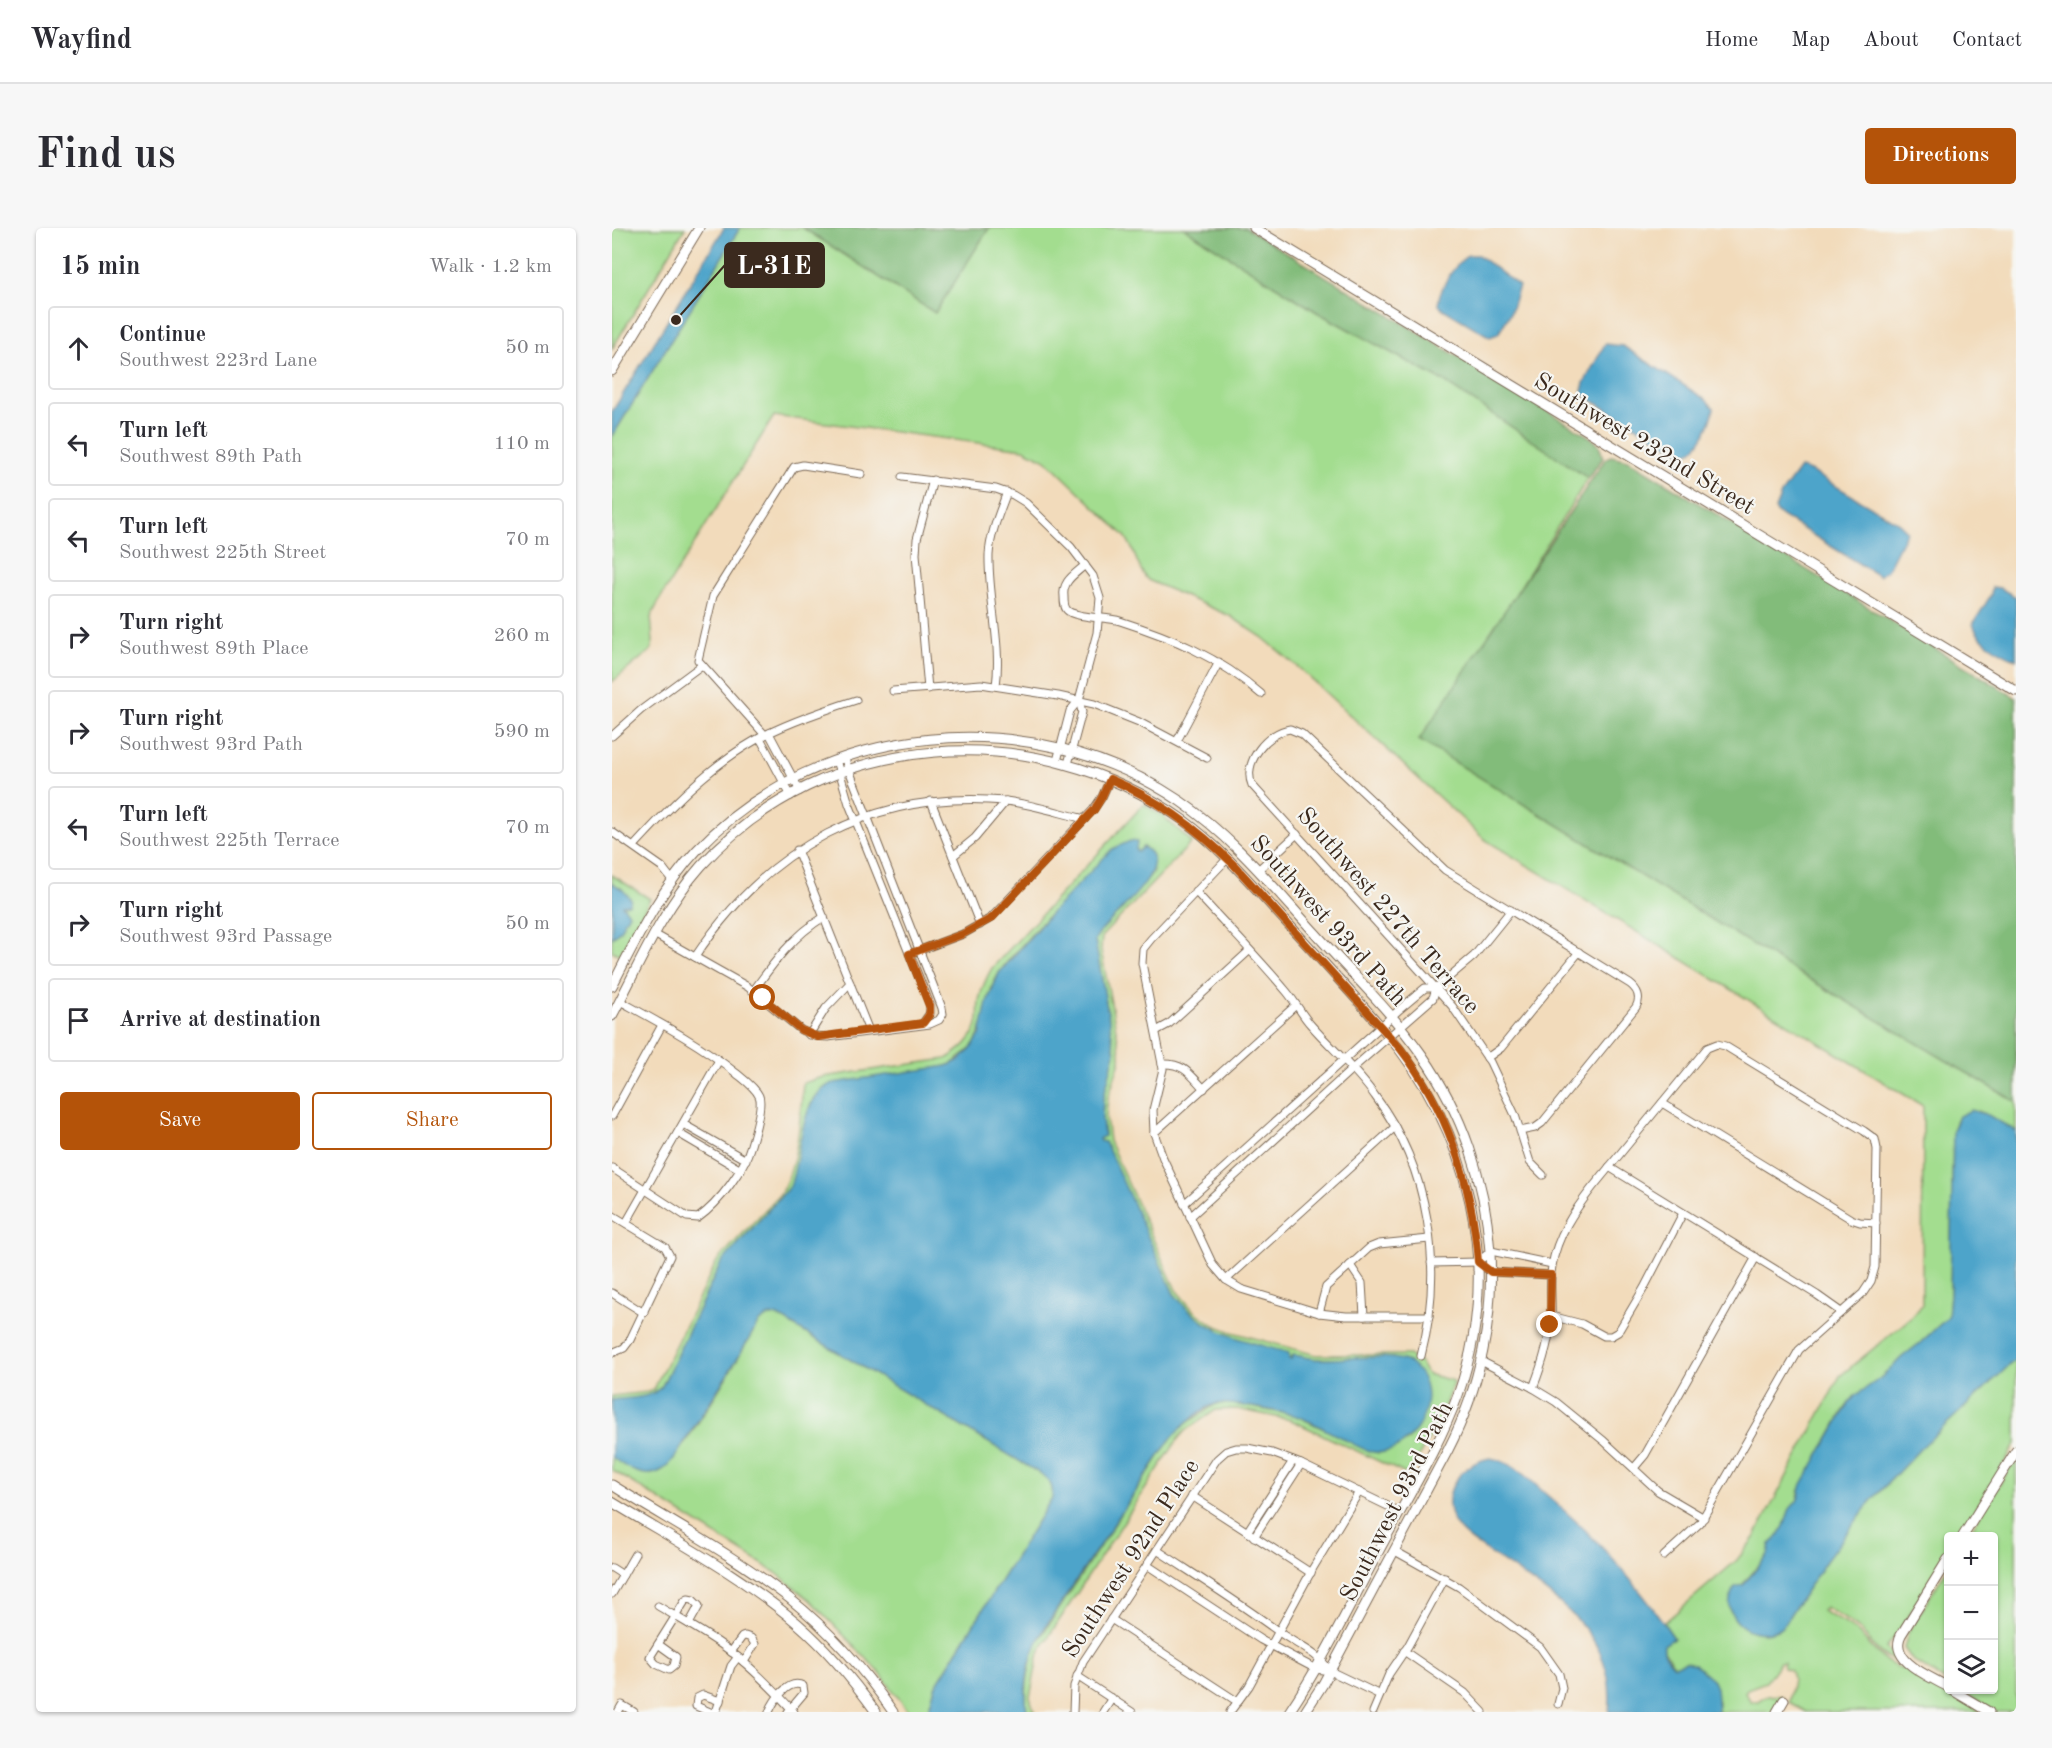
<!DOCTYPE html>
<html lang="en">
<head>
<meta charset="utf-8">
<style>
  :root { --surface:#fff; --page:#f7f7f7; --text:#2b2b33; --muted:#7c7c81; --line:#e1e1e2; --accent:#b45309 }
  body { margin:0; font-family:"Old Standard TT",serif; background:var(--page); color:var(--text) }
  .controls { position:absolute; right:18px; bottom:18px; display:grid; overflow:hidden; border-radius:6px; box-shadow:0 2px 4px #0004 }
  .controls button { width:54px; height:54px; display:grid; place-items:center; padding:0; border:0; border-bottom:2px solid var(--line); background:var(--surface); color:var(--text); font:30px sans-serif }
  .stop { position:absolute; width:18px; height:18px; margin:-14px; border:4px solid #b45309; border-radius:50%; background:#fff }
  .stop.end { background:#b45309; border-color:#fff; box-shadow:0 2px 6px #0008 }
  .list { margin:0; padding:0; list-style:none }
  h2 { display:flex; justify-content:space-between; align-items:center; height:78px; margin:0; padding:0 24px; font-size:26px }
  h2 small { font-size:20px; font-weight:400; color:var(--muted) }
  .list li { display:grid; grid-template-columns:39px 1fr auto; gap:18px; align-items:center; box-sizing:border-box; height:84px; margin:0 12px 12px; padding:0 12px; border:2px solid var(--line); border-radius:6px }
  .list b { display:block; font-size:22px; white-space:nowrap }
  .list p { margin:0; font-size:20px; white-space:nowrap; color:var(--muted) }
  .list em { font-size:20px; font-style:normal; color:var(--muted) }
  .actions { display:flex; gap:12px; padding:18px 24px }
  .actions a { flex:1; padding:14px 0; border:2px solid var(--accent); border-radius:6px; text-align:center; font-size:21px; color:var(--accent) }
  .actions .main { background:var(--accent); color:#fff }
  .icon { flex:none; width:33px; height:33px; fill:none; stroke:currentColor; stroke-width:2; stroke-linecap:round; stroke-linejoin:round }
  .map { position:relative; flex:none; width:1404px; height:1484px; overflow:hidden; border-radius:6px }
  header { display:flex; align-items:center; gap:36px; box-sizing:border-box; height:84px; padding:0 30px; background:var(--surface); border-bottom:2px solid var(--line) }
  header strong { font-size:28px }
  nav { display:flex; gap:33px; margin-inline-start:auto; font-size:21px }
  .intro { display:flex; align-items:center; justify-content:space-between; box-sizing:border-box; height:144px; padding:0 36px }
  h1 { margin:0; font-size:42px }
  .button { padding:15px 27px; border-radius:6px; background:var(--accent); color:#fff; font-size:21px; font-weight:700 }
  main { display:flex; gap:36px; padding:0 36px }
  aside { flex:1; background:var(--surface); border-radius:6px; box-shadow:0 2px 4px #0004 }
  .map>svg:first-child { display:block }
  .green { fill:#a3dd8f; stroke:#6f8456; stroke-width:1.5 }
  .forest { fill:#82bc7a; stroke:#5e734c; stroke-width:1.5 }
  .water { fill:#4ea4ca; stroke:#446774; stroke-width:1.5 }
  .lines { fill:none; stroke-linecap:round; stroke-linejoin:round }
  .street-casing { stroke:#7b6855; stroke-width:9 }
  .secondary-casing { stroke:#7b6855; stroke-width:11 }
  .street { stroke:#fff; stroke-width:7 }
  .secondary { stroke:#fff; stroke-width:9 }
  .route { stroke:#b45309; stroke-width:8 }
  .labels { text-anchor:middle; stroke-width:4.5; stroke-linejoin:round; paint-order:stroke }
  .street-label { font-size:24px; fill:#3b2a1e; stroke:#f6f6f2 }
  .leader { fill:none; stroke:#3b2a1e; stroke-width:2 }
  .callout-dot { fill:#3b2a1e; stroke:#f6f6f2; stroke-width:2 }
  .callout { fill:#3b2a1e; stroke:#3b2a1e; stroke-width:2 }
  .callout-label { font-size:26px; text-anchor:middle; font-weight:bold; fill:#fff }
</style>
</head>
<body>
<header>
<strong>Wayfind</strong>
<nav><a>Home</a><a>Map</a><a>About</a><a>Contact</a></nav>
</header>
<div class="intro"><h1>Find us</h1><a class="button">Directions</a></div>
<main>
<aside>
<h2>15 min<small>Walk · 1.2 km</small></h2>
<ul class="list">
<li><svg class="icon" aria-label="ahead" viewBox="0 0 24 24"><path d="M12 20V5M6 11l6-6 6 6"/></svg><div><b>Continue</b><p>Southwest 223rd Lane</p></div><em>50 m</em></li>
<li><svg class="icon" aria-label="left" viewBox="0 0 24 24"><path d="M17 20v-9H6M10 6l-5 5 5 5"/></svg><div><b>Turn left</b><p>Southwest 89th Path</p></div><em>110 m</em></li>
<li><svg class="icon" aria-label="left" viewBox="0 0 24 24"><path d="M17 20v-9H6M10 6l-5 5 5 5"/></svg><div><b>Turn left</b><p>Southwest 225th Street</p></div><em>70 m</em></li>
<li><svg class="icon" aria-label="right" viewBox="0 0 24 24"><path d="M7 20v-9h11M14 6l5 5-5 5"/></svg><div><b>Turn right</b><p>Southwest 89th Place</p></div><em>260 m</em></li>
<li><svg class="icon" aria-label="right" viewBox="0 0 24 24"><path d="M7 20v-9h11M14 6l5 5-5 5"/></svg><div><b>Turn right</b><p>Southwest 93rd Path</p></div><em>590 m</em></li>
<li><svg class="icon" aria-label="left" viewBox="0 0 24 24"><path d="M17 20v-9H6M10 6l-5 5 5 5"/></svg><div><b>Turn left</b><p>Southwest 225th Terrace</p></div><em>70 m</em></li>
<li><svg class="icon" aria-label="right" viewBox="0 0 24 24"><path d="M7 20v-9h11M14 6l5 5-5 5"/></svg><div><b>Turn right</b><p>Southwest 93rd Passage</p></div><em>50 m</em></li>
<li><svg class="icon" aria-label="arrive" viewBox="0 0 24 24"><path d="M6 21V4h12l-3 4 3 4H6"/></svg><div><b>Arrive at destination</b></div></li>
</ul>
<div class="actions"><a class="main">Save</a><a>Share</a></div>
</aside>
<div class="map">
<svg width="1404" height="1484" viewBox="0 0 1404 1484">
  <rect width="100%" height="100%" fill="#f6f6f2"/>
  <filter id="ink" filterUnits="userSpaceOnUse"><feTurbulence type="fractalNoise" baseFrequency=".0167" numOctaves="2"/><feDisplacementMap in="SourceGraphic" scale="12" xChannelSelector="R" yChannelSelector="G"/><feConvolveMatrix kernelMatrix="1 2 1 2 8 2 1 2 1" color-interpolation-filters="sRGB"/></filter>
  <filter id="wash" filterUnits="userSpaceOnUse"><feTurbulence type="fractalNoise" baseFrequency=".008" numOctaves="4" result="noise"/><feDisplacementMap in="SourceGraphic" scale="24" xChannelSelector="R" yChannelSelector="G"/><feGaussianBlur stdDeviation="1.35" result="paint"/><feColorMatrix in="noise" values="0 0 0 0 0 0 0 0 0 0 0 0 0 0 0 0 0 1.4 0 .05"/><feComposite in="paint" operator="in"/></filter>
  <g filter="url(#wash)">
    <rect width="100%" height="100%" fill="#f2dbbb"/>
    <g class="green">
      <path d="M0,0H73L0,121Z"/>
      <path d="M128,0H191L323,85L377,0H572L705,84L831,153L976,250L895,380L807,512L1182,742L1404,874V903L1367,883L1345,891L1341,903L1338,1066L1336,1089L1308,1115L1290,1129L1270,1149L1243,1168L1232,1182L1187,1264L1186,1272L1177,1283L1175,1293L1164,1313L1158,1319L1156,1327L1129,1358H1126C1101,1384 1139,1417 1169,1400L1214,1333L1258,1274L1308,1221L1404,1131V1216L1347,1308H1336V1325L1289,1400L1274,1420L1286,1431C1269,1434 1257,1410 1246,1400C1236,1392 1224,1386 1213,1379L1210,1383C1220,1389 1231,1393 1240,1400C1257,1412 1273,1444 1298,1440L1370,1484H1194L1177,1474L1181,1451L1179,1442L1171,1440L1172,1434H1168L1154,1454L1135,1461L1133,1465L1139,1473H1146C1152,1467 1161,1467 1170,1468L1160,1484H1106V1473L1074,1434L1062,1438L1051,1421L1052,1417L1062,1410L1052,1395L1125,1332L1142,1310L1228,1148L1301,1088L1310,1077L1311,878L872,611L687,440L650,409L618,388L536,352C525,341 523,321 513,308L434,232L412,221L162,188L49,369L39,389L41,414L39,422L0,454V209Z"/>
      <path d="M532,576L551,588L580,614L490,708L489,722L508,823V833L496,870L494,889L497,913L564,1062L581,1082L602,1097L620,1104L704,1127H797L810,1137L815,1146L842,1153L827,1193L796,1247L679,1192L625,1181L604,1182L573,1203L566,1211L433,1414L427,1424L418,1469L422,1484H415C412,1462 417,1441 422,1419L557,1213L569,1199L604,1176L619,1175L685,1188L757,1223L767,1225L797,1212L812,1184L794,1133L780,1130L704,1131L682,1127L679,1132L676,1131V1125C629,1111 594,1107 562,1066L493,915L487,913V911L492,907L490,890L491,871L503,825L483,712L490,701L507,684L541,644C539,635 541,623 531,619L526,625L524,623C496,643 467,661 442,683C430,692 420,706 410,717C402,726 393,735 387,745C364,782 383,814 335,838L212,859L204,868L197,880L183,945L178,958L123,1019L103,1047L50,1158C38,1172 17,1170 0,1172V1168L36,1164L41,1162L105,1033L168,966C187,936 188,890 191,855L211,849L334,831C349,822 363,811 366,791C367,785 366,778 367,772C370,760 374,750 380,740Z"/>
      <path d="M0,647L38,671L8,727L0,723V710L8,702L17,685L10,677V661L0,655Z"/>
      <path d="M159,1087L168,1089L182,1098L429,1246C438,1253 442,1258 440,1270L323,1459L316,1484H297L267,1444L198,1372L163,1344L0,1242V1229C15,1240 32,1252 50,1242C65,1235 134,1117 146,1095L153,1089Z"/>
      <path d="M1404,1230V1484H1384L1347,1462H1382V1308H1355Z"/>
      <path d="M1336,1339V1455L1301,1433L1292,1420L1296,1405Z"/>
    </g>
    <g class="forest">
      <path d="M191,0H377L323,85Z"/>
      <path d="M572,0H634L978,209L987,217L991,230L976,250L831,153L705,84Z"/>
      <path d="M999,228L1016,232L1404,470V874L1182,742L807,512L994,230Z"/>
    </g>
    <g class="water">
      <path d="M112,0H128L0,209V184Z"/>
      <path d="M856,27H866L907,58L898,86L886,106L878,109L831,81L826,76C829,57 841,39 856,27Z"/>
      <path d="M993,116L1011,118L1093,171L1102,180C1099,196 1089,221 1072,227L974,169L970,163L972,155Z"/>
      <path d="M1188,240L1198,243L1287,295L1295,303L1275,342L1267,348L1165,285L1163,281L1169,266Z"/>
      <path d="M1380,359L1388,360L1404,369V432C1388,423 1367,415 1361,396L1379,367Z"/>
      <path d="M518,613L525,614L524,622L526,624L531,619C569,639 492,691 483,712L503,825L491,871L490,890L492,908L487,911L488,913L493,914L562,1066C594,1107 629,1111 677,1125V1131L679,1132L681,1127C689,1128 696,1130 704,1131C727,1133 781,1123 799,1136C832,1161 809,1217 772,1224C758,1227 742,1216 730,1210C715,1203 700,1193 684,1188C672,1184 613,1173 603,1176C587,1182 568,1200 557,1213L432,1401C418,1426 411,1455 415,1484H316L323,1459L440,1270C442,1258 438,1253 429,1246L182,1098C167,1089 161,1082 146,1095C125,1133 101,1169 78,1205C70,1217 62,1235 50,1242C33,1253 14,1240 0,1229V1172C17,1169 38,1172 50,1158L109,1035L178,958C190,927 186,869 221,855L335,838L348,832L358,822L368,807L375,774L387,745L440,684L500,621Z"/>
      <path d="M0,655L10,661L19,671L17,676L10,677L17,685L8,702L0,710Z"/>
      <path d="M1359,882L1376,887L1404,903V1131L1308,1221L1258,1274L1214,1333L1169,1400C1139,1416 1104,1387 1123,1359L1131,1357L1156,1327L1158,1316C1170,1308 1173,1296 1177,1283C1179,1278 1184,1276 1186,1271C1188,1267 1188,1261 1190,1256L1237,1175L1243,1168L1270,1149L1290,1129L1308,1115L1336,1089L1338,1066L1341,903L1347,888Z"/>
      <path d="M878,1230C902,1234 919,1253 936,1268C985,1310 1026,1356 1062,1410L1052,1417C1050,1425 1056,1432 1062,1438L1074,1434L1082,1436L1100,1451L1104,1460L1106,1484H997C1006,1406 943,1370 887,1331C874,1322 857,1313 847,1301C823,1272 845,1236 878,1230Z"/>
    </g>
  </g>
  <g filter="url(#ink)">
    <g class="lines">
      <g class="street-casing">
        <g id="street">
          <path d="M290,249L384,261L401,267L414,275L459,319L481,348L488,370L485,405L467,472L458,483L445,533"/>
          <path d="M473,337C462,347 450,353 452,369C452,374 452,379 455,382C462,390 496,389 508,393C561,410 607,429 649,466"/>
          <path d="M384,458C390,415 376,371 377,327C378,306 388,283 395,264"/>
          <path d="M316,461L304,326L305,311L321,252"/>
          <path d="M281,463L369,456L446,468L482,476L527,494L595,530"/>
          <path d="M157,505L188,563"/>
          <path d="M153,507L86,432L101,368L182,239L191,237L249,246"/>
          <path d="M0,508L29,482L90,437"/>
          <path d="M148,510L179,568"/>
          <path d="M565,513L607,434"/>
          <path d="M224,532L237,576L318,777V785L311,795"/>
          <path d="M456,536L470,484L467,472"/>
          <path d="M319,573L368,697"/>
          <path d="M0,604L50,639L60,652"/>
          <path d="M22,618C58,579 95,540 142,513C169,497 213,482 244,472"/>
          <path d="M185,622L257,803"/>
          <path d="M341,628L363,610L394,573"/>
          <path d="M616,630L539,711L531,721L530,735L551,841L541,882L542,905L551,930L601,1037L614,1052L629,1061L707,1085L734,1088H817"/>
          <path d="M646,642L685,606"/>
          <path d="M583,663C614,697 646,729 675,764C684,775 690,787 699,797C720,821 745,842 763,868C818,941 832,1040 809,1128"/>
          <path d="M42,706L136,759L189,802L202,808L216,809L318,796L327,792L331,786L330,780L232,529"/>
          <path d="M303,724L351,706L379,690L481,582L490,569L498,551"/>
          <path d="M83,729C155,620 261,561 393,573C420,576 447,585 473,591"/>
          <path d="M142,762C162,734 182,707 212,689"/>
          <path d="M544,803L557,796L637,723"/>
          <path d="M197,807L214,780L238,755"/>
          <path d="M875,830L889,820L967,724"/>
          <path d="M550,836C572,835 578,846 592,861"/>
          <path d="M1050,875L1239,991L1248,994L1264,995"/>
          <path d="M0,888L50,797"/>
          <path d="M71,896L134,932"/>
          <path d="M908,903L923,900L930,895L1024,779C1029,770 1026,762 1018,756L833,642L690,506L678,501C656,504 630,534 640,557L840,778L878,834L903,887L918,934L931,947"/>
          <path d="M66,905L129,942"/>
          <path d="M542,905L684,777"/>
          <path d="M997,939L1205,1067L1229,1084"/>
          <path d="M0,940L75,989L86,990C107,975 132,942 139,917C142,907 151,876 147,868C143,859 131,851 124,845C88,816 48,795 8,773"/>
          <path d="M572,976L788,781L813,760H824"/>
          <path d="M0,987L53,1019L58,1028L18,1112L12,1120L0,1125"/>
          <path d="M578,989L740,841L821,770L824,760L862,728L899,682"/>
          <path d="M14,995L107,832"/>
          <path d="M866,1034L879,1023L940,1036"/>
          <path d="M866,1034L879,1044L939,1047"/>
          <path d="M819,1035L866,1034"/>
          <path d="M738,1037L750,1055L752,1088"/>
          <path d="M614,1052L783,899"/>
          <path d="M0,1065L32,1085"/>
          <path d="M707,1085L714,1059L757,1020L767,1016L817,1011"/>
          <path d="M939,1088L970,1096L992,1108H999L1006,1104L1032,1060L1071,985"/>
          <path d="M869,1133L921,1160L944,1174L992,1213L1046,1263L1092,1290"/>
          <path d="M921,1160C930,1137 938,1113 939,1088C940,1072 937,1054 940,1038C945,1008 962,983 980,960L1095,820L1105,816L1113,818L1252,903L1263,911L1265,921L1263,1039L1259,1053L1251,1065L1187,1122L1088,1295L1052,1328"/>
          <path d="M1022,1240L1033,1227L1144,1029"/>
          <path d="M580,1268L699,1345"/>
          <path d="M635,1304L681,1233"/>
          <path d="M642,1309L689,1236"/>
          <path d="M545,1322C586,1349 628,1375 667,1404C686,1418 704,1423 718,1443"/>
          <path d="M783,1323L847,1359L928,1419L947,1446L950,1460L946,1476"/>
          <path d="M535,1337L649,1412L704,1441L718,1443L768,1467"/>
          <path d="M0,1340L11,1347"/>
          <path d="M0,1366L23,1326"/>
          <path d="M46,1378C68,1391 90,1403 110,1417C137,1436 160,1460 182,1484"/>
          <path d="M499,1391L626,1474"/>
          <path d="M46,1416L64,1429L62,1438L57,1442L44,1436L38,1429L73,1373L76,1371L81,1372L87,1378L77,1396"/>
          <path d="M792,1423L853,1465L871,1484"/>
          <path d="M119,1424L130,1409L133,1408L139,1410L143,1416L132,1434"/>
          <path d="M465,1448L520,1484"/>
          <path d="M6,1484L10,1477L22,1484"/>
          <path d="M98,1484L84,1478L85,1470L91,1467L108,1473"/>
          <path d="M102,1484L105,1481L119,1438L126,1429"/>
          <path d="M157,1484C162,1472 177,1450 191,1458L192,1465L176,1484"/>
          <path d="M461,1484L462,1458L471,1434L605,1231L614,1223L624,1220H635L660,1225L689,1236L788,1284"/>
          <path d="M491,1484L500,1470"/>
          <path d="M618,1484L637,1458L701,1340L747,1264"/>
          <path d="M761,1484L777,1446L796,1418L833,1350"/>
        </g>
      </g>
      <g class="secondary-casing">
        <g id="secondary">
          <path d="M642,0L1404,463"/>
          <path d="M0,143L87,0"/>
          <path d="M0,758C25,710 48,662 85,622C209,492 420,473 568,573C621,609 661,659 704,706C739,745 779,783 810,827C891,943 901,1096 836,1222L711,1456L693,1484"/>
          <path d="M0,788C27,737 50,682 89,638C212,501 424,487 571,592C608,619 637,653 667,686C702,724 737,762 771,801C858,902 891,1039 846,1167C827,1219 796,1268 770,1317C740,1373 712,1432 677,1484"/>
          <path d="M0,1257C59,1294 122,1327 177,1370C217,1402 252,1441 281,1484"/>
          <path d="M0,1274C62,1312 129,1347 185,1395C215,1421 241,1452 264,1484"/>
          <path d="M1351,1308L1404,1223"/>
          <path d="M1336,1331L1289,1407C1276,1433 1319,1449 1336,1459"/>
          <path d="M1340,1462L1377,1484"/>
          <path d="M1165,1484L1172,1472"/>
        </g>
      </g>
      <use href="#street" class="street"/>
      <use href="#secondary" class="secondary"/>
    </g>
  </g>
  <g class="lines" filter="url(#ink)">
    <path class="route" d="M151,770L189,802L206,809L311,795L317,787L318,780L297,726L351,706L380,690L482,582L490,569L498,551C545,571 586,601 622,637L788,820C836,882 860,955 866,1034L879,1044L939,1047L938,1097"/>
  </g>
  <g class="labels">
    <g class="street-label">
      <text transform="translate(1033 215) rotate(31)" y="8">Southwest 232nd Street</text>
      <text transform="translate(777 682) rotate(49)" y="8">Southwest 227th Terrace</text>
      <text transform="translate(717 692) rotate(48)" y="8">Southwest 93rd Path</text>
      <text transform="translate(784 1273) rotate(-63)" y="8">Southwest 93rd Path</text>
      <text transform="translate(518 1330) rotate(-57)" y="8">Southwest 92nd Place</text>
    </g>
  </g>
  <path class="leader" d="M64 92L113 37"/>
  <circle class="callout-dot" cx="64" cy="92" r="6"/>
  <rect class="callout" x="113" y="15" width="99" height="44" rx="6"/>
  <g class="callout-label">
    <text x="162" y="46">L-31E</text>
  </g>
</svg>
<div class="controls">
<button>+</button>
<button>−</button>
<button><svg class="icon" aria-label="layers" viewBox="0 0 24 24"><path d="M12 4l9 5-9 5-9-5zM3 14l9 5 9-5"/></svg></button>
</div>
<div class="stop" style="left:151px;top:770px"></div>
<div class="stop end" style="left:938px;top:1097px"></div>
</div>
</main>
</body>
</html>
